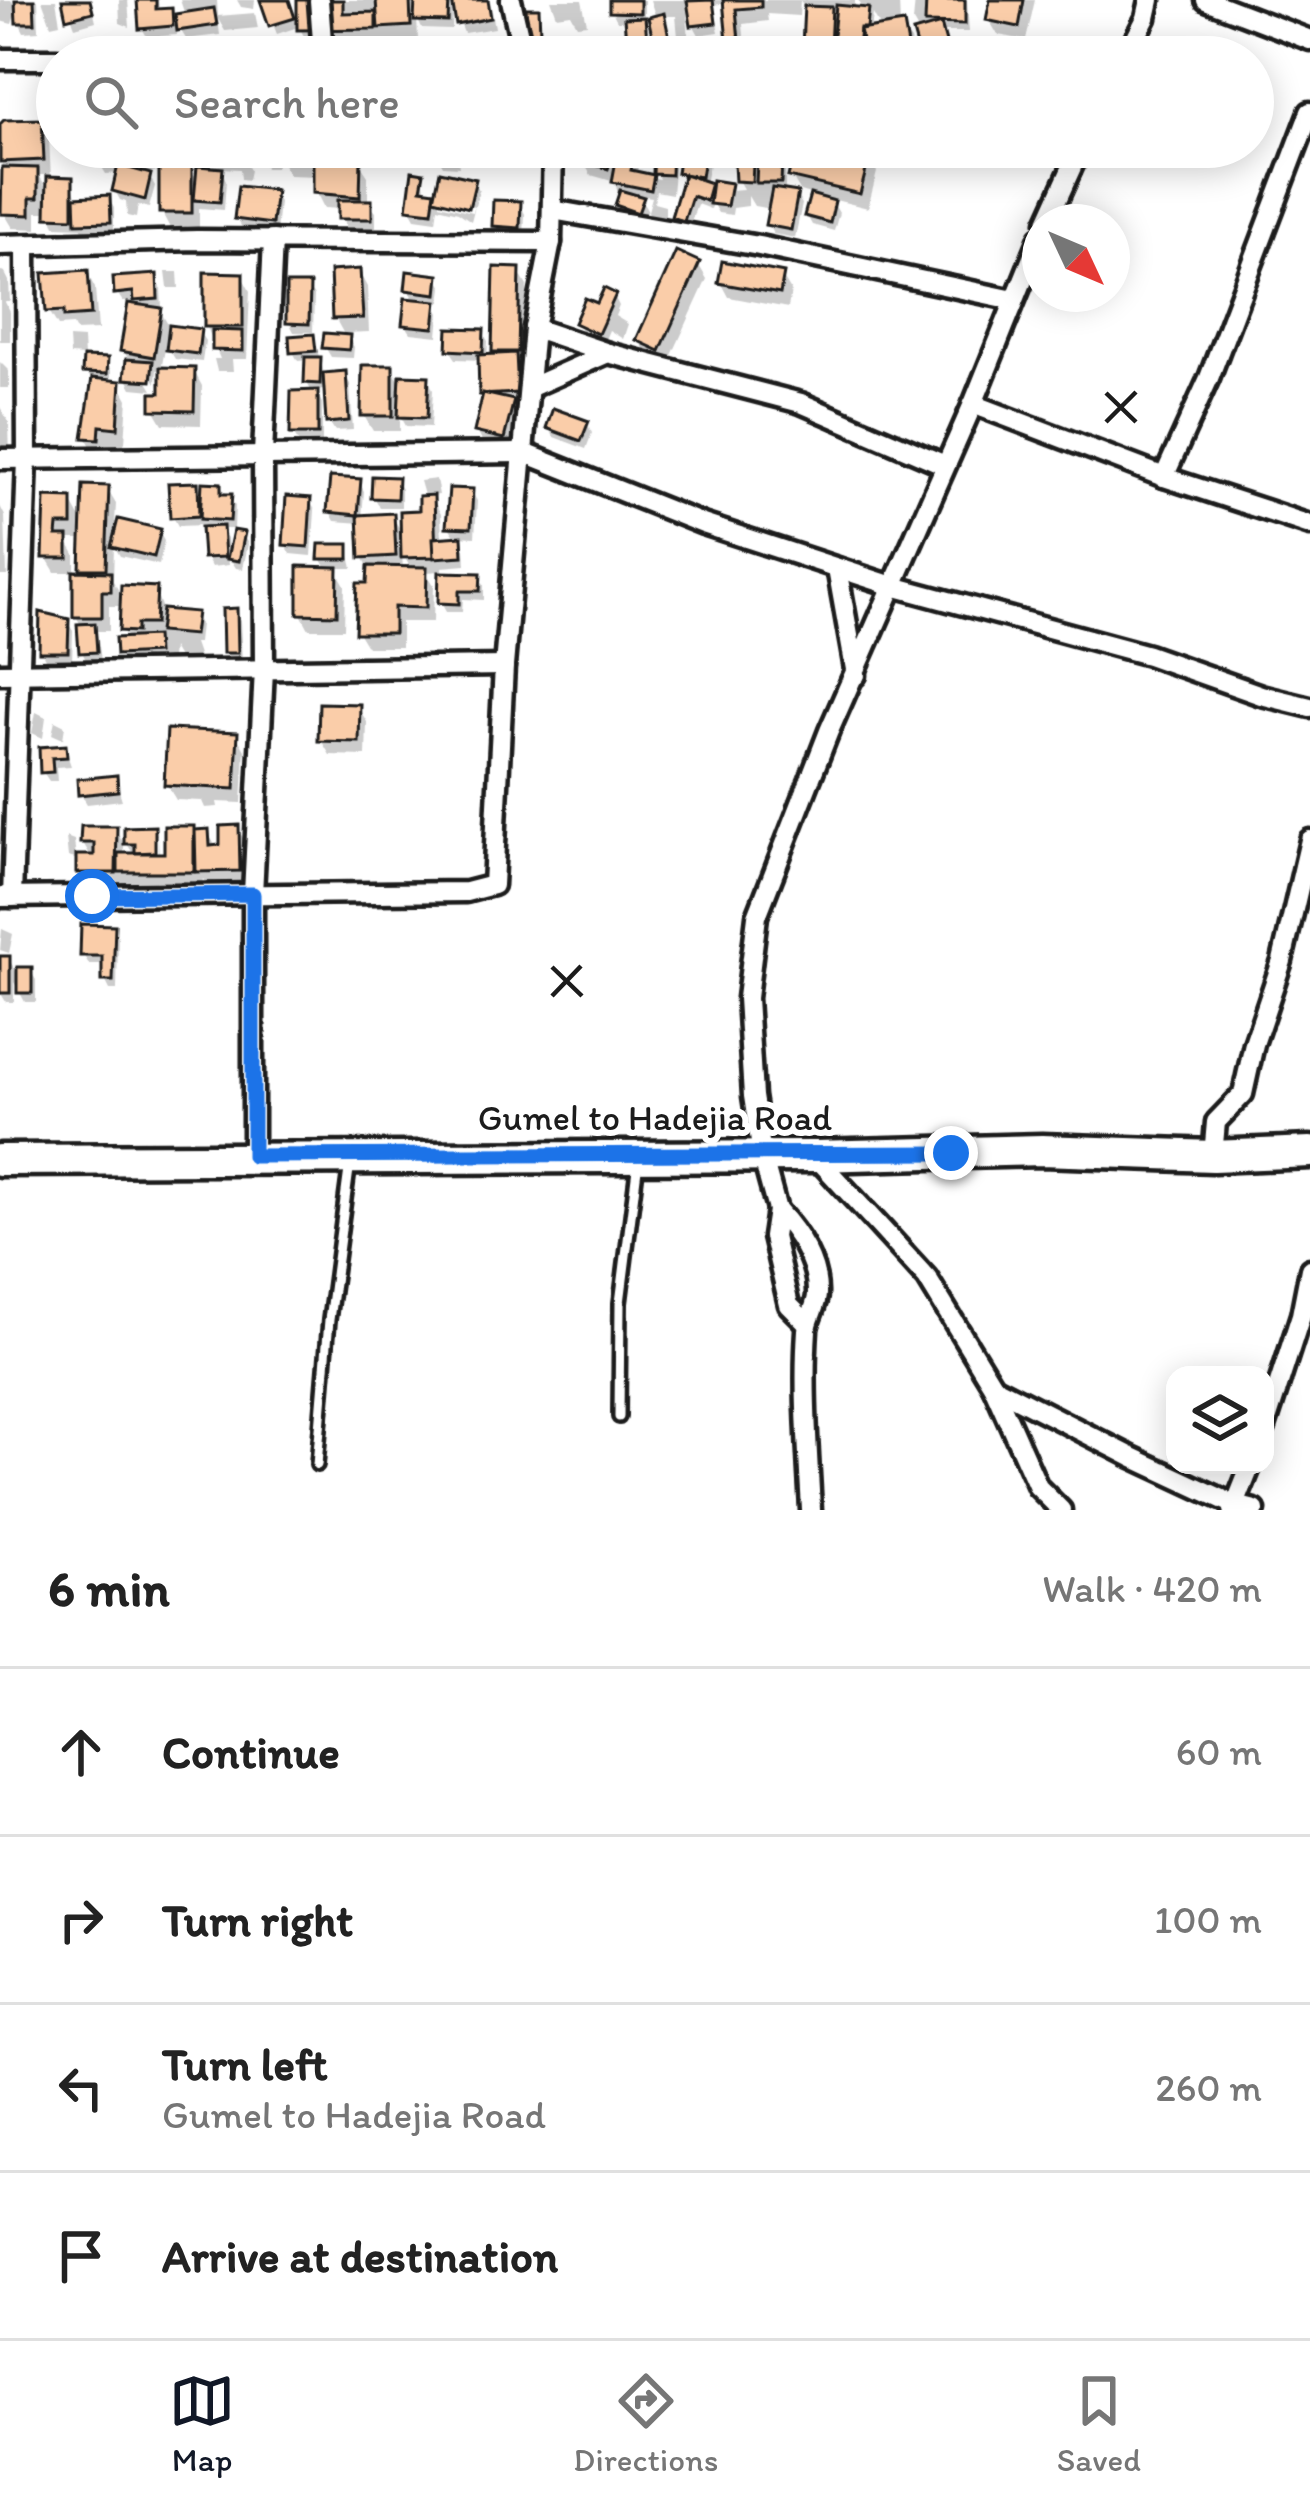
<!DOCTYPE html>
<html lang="en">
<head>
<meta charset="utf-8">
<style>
  :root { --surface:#fff; --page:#f6f6f6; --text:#222; --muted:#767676; --line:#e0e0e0; --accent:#111827 }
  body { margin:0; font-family:Itim,sans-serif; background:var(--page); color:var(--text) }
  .controls { position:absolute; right:36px; bottom:36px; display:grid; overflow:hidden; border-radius:24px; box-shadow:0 6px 30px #0003 }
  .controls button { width:108px; height:108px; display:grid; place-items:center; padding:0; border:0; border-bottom:3px solid var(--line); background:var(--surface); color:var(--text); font:60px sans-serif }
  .compass { position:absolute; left:1022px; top:204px; width:108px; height:108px; border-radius:50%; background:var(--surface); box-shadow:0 6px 30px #0003; rotate:134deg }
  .stop { position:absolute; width:36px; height:36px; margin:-27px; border:9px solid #1a73e8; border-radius:50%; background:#fff }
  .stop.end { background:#1a73e8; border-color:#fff; box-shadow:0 3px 12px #0008 }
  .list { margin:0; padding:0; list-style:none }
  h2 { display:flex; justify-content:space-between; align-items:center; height:156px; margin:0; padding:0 48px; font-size:51px }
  h2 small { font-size:39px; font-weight:400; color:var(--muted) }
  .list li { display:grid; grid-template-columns:78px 1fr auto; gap:36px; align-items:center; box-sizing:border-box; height:168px; padding:0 48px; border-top:3px solid var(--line) }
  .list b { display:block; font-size:45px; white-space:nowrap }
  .list p { margin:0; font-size:39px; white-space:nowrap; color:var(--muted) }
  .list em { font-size:39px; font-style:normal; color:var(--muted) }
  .icon { flex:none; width:66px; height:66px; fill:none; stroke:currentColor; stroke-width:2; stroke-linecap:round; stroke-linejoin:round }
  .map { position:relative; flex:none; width:1310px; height:1510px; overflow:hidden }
  .search { position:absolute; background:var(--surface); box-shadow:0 6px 30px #0003; left:36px; right:36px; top:36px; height:132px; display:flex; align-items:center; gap:30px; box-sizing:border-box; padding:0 42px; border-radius:66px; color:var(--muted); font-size:45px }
  .sheet { height:828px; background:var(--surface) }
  nav { display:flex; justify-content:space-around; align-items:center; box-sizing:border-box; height:168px; border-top:3px solid var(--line); background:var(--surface); font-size:33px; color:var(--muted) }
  nav a { display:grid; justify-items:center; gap:6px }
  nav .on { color:var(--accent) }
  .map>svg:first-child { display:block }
  .shadow { fill:#0003; fill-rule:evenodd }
  .building { fill:#facda9; stroke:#1c1c1c; stroke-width:3 }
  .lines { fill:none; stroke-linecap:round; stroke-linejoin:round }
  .service-casing { stroke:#1c1c1c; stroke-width:18 }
  .minor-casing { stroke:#1c1c1c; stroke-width:27 }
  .primary-casing { stroke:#1c1c1c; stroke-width:39 }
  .service { stroke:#fff; stroke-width:9 }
  .minor { stroke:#fff; stroke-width:18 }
  .primary { stroke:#fff; stroke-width:30 }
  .route { stroke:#1a73e8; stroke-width:15 }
  .ticks { fill:none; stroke:#1c1c1c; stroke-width:4.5 }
  .labels { text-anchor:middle; stroke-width:12; stroke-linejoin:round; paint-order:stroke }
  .street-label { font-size:36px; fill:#1c1c1c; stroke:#fff }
</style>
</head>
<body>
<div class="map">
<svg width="1310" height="1510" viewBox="0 0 1310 1510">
  <rect width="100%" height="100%" fill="#fff"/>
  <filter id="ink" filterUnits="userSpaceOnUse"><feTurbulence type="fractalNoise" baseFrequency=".00833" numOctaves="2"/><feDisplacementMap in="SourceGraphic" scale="24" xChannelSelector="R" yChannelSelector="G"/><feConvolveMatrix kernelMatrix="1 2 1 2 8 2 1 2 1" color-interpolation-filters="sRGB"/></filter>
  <g filter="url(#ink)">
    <g class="shadow">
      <path d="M0,0H11L17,9L12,24L0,21Z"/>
      <path d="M18,0H38L39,31L24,32L19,22Z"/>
      <path d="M42,0H56L60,23L51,25Z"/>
      <path d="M65,0H91L96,21L75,27Z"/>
      <path d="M119,0H128L130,27L120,23Z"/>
      <path d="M140,0H158L159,12L170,11L180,28L185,15L180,0H217L218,16L255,13L258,28L225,31L218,19L220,35L186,39L175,21L177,35L147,37L142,28Z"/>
      <path d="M237,0H255L254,9L241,7Z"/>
      <path d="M263,0H289L298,27L277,34Z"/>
      <path d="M300,0H490L495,28L464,33L453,6L452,30L422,29L417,18L418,40L309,45L300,29Z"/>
      <path d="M551,0H582L587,24L577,25L571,14L557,16Z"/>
      <path d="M612,0H644V20L650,49L634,50L628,40L627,21H617L612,11Z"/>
      <path d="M650,0H686L689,40L680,41L678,37L676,16H662L672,46L662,49L656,39V18Z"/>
      <path d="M711,0H855V9L864,10L858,0H899L900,27L911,41L914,57H870L863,45L862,57L811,56L805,47L807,13L800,1L799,16L767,14L768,21L743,24L746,57H734L727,3L713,5L719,32L699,35L694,26L690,3ZM873,14L882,30L871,32Z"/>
      <path d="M915,0H967L969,32H942L952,57H924L920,34L913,22Z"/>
      <path d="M993,0H1035L1026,40L998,35L989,20Z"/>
      <path d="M537,11L543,36L551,45L552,57H536L531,49Z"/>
      <path d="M41,122L49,137L51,179L72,180L77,200L108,198L114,208V231L84,232L81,227L55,226L50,212H37V229L13,228L4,213L0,126ZM39,175H50V194Z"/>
      <path d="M97,147H168L169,168H190L199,182L214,170L205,147H231V151L233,147H315V160H325L317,147H358V161L368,176V203L376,212V227H346L341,209L324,208L316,192V176L289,175L276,152V168H266L256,152V163H246L250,170L248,180L241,179L240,169L220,168L226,180L224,210L199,208V227L170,228L162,213V171L147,172L155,186L149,208L138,205L136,218L127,216L126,202L120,200L115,191L120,173L106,174L97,159Z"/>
      <path d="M360,147H391V156H365Z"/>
      <path d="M399,147H456L459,167L443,166L433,148L432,161H404Z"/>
      <path d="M586,147H627L625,153L633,155L639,164L636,174L659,179L657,147H669L675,158L672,194L656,191L654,203L665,206V219L650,215L647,210L643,221L623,214L615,182L591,175L582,160ZM639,195L652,197L648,211Z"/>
      <path d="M672,147H693L697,154L703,155L709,164L705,184L714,193L729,186L731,190L743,189L738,180V147L787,149L795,163L798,147H827L868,157L877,172L868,208L831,199L839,213L834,231L812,225L807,216L813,195L800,191L791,176L793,171L785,166V193L796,195L802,204L795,238L773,234L768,225L771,209L754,206L748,196V206L733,208L732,215L718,213L712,203L710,209L697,204L689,229L680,226L674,216L685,182L680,172L684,149Z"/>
      <path d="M422,175L426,192L438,194L474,182L479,191L471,221L458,212L438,207L436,221L415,218L410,209ZM440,198L474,206L473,212L440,204Z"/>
      <path d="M274,193L279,202L276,232L242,228L237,218Z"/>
      <path d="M520,204L525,214L524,236L500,235L495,225Z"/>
      <path d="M698,264L707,279L668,364L648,355L639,340Z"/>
      <path d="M4,271L9,281L10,302H5L10,312V341H0V272Z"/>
      <path d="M497,271H518L527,286L525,408H515L509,447L482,441L477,432L485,399L481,360L456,359L450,350L482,332L488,341L487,357H495Z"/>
      <path d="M166,272H178L179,288H168Z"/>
      <path d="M359,272L367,287L369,332L346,333L354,347L353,358L331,357L325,347L346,338L335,318Z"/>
      <path d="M87,273L95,288L98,330L76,331L73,325L58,326L49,311Z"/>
      <path d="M242,276L250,291L247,359H232L233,371H217L214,359H220L207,327Z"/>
      <path d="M782,276L791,291L788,308L729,297L721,282Z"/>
      <path d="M155,277L161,287L162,308L159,309L170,328L199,332L205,341L202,362L175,359L166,344L161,370L194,371L202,386L201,425L163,424L154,409L171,391L163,371L157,370L156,383L146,367L141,370L153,390L132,388L127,379L129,360L123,350L140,308L138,301L123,302L117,293Z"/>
      <path d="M437,278L443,287L441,302H434L440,313L438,336L411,333L405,324L415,302L408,289Z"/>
      <path d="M308,287L314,296L313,332H294L289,322Z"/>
      <path d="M614,296L619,306L615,316L628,324L623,339L609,330L604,342L583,333L577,323Z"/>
      <path d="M313,337L325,376L344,375L350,384L353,430L335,431L329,422L327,390H322L316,392L322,403V443H299L293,433L313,394L307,383L308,360L298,361L293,352Z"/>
      <path d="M69,338L83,339L84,356L70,355Z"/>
      <path d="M106,361L111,370V383L120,384L128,399L125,442L121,449L107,447L106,453L94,452L86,437L95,382L85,372Z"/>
      <path d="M0,362L9,371V388H0Z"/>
      <path d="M392,368L402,386L428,379L433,389L431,427L406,426L400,415V431H373L364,416Z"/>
      <path d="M0,407L9,422L10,460L0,461Z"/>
      <path d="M587,423L592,433L586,449L554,437L549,428Z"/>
      <path d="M436,479L439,495L431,496L441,514L442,540L457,539L449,527L472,492L477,501L475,537L458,536L465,548L466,565L442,567V575L479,576L484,585V600L463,599L462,612H446L441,603L442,571L426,572L434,585L433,622H401V647H367L358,632L370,570L363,557L362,523L335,521L330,512L359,482L364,491L362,518L392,516L404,536L422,513L425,499L420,481ZM402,553L409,565L412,570H403Z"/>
      <path d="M396,480L401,489V507H380L374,497Z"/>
      <path d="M196,485L203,497L220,485L235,506L234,529H221L227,538L229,565L211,567L206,557L204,525L178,526L173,517Z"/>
      <path d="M107,489L116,504L115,522L159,532L164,541L159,565L120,556L114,546L113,581L123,598L155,590L163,612L195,615L200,624L198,643H194L201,663L182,665L172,648L171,658L160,657V662L124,664L119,654L128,640L122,630L123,606H109V631H97L101,661L87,662L82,652V627L76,616L87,574L83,568L84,539H66L75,554V572H55L46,557L48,500L71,501L84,524Z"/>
      <path d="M310,501L315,510L312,556L291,554L286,545Z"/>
      <path d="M0,506L5,516L7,576H0Z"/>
      <path d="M243,535L248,544L243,569L236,568L229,557Z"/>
      <path d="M348,548L353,568H335L345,585L344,629H309L301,614L328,570L321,558Z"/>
      <path d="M235,611L240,620L242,662H232L226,653Z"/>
      <path d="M67,621L73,631L72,661H47L42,651Z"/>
      <path d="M358,707L367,722L366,756L330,755L321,740Z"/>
      <path d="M36,712L46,717L43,738L32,733Z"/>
      <path d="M55,721L65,726L63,739L52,734Z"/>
      <path d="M236,735L245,750L242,803L217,802L218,807L205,808L202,801L176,800L167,785Z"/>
      <path d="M65,748L71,766L56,767L57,781H49L43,772L42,749Z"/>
      <path d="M115,778L122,800L87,804L81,794Z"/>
      <path d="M237,828L246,843L247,885L208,887L203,879L201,886L87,887L79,872V860L68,857L66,837L74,840L76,858H92L83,843L115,829L124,844V856H135L127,844L153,829L157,835H152V867H158V837L159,856H167L192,829L194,833L207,832L217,848Z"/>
      <path d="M113,928L118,937L117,990H110L105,980V964H89L83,955Z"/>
      <path d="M2,929L13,934L9,953L0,950Z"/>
      <path d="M9,959L20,979L30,970L36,980V1002H25L14,982V1002H6L0,992Z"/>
    </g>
    <g class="building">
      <path d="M15,0H34L35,23H16Z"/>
      <path d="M62,0H90L93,12L66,19Z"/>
      <path d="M137,0H156V9L172,8L173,26L139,29Z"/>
      <path d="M260,0H289L295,18L269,26Z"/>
      <path d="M297,0H343V13L376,12V29L297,30Z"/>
      <path d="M376,0H410L411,26L378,28Z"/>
      <path d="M415,0H449L448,22L414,21Z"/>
      <path d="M452,0H488L491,18L456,25Z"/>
      <path d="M609,0H640V13L609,12Z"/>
      <path d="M713,0L716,23L691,26L687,1Z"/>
      <path d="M723,0H761V7L736,9L740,51L728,52Z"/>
      <path d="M926,0H965V24L925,23Z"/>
      <path d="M990,0H1024L1019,27L986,20Z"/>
      <path d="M836,5L869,8L867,28H860L858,49L832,46Z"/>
      <path d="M804,6L832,7L830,48L802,47Z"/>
      <path d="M214,8L217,25L177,31L175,14Z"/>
      <path d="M526,8H539L540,33L547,32L548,48L528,49Z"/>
      <path d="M664,13L669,37L653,40L648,17Z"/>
      <path d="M645,17L647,40L626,41L624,18Z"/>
      <path d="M904,23L910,57H885L884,48L864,52L860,30Z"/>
      <path d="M941,24L950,57H920L913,32Z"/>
      <path d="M42,119L44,160L0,162V124L4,120Z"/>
      <path d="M94,147H162V156L94,160Z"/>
      <path d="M278,147H308L307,161H278Z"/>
      <path d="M583,147H615L608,169L579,160Z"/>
      <path d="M654,147H672L671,175L653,174Z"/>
      <path d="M681,147L705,152L701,177L677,173Z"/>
      <path d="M733,147H754L752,182L735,181Z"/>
      <path d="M795,147H840L870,154L860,194L788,177Z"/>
      <path d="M618,149L635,152L631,170L654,175L651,190L612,182Z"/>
      <path d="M313,157L361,158L360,197L313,193Z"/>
      <path d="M757,160H782L781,183H756Z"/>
      <path d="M118,165L151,174L145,200L112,191Z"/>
      <rect x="159" y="165" width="33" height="48"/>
      <path d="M197,166L223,168L220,202L194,200Z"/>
      <path d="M2,167L38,168V198H30V215L1,214Z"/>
      <path d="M412,171L424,173L421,189L435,191L432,212L407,209Z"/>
      <path d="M440,171L476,179L469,208L434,199Z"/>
      <path d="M684,174L711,183L706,201L692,196L684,221L671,217Z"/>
      <path d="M47,176L73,177V218L46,217Z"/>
      <path d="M712,180L731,183L727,206L709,204Z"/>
      <path d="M238,186L276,190L272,224L234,219Z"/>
      <path d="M772,188L798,192L791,230L765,225Z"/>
      <path d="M620,190L644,197L638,213L615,205Z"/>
      <path d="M810,194L835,201L830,223L804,216Z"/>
      <path d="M110,195L111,222L76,223L75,197Z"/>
      <rect x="338" y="200" width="34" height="19"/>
      <path d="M493,200L521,201L520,228L492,226Z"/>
      <path d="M676,251L700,262L660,351L636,340Z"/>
      <path d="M722,261L784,273L780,294L718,283Z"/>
      <path d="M494,267L520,268L518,352H492Z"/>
      <path d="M360,269L363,318L332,319L330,271Z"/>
      <path d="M88,270L91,315L64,317V311L46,312L43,273Z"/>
      <path d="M407,271L439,275L437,294L405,290Z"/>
      <path d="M204,272L243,273V327H204Z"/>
      <path d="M157,274L158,299L134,301L133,292L114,294L113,277Z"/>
      <path d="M286,284H310L309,324L286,323Z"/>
      <path d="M604,288L616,294L598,334L574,323L585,298L597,303Z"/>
      <path d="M405,298L437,301L434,328L402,325Z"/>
      <path d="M128,303L162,308L154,357L120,351Z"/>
      <path d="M169,325L201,329L198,354L166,350Z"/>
      <path d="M448,328L484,329L483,352L447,350Z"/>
      <path d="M212,330L243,331V351L212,350Z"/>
      <path d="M324,333L350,335L349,350L322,348Z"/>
      <path d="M314,334L316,351L290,353L289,336Z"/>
      <path d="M516,353L518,393L479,395L478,355Z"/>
      <path d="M83,357L108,358L107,374L82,373Z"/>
      <path d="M305,357H321L320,384L304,383Z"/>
      <path d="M126,359L153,361L151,381L124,379Z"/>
      <path d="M362,365H393V416H361Z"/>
      <path d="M160,367L195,368L194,411L151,410V393H160Z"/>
      <path d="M346,371L349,421L326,423L323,373Z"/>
      <path d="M400,375L429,376L427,418L398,417Z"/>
      <path d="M92,378L121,381L118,428L100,426L99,439L83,438Z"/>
      <path d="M318,390V434H290L291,391Z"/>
      <path d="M483,393L514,400L504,439L474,432Z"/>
      <path d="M553,408L589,421L581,441L546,428Z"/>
      <path d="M372,476L398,477L397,499L371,498Z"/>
      <path d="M330,477L361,479L358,515L327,512Z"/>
      <path d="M198,482L199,516L170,518L168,483Z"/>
      <path d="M202,482L221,483V494H232L230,521L200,519Z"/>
      <path d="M83,485L109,486L106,569H80Z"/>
      <path d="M449,488L473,489L471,528L446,527Z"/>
      <path d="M434,495L436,557L401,558L400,511L419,510V496Z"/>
      <path d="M286,496L311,498L308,547L283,545Z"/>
      <path d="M45,497L72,498V525H58L57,536H68V558H43Z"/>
      <path d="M394,513L396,556L360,558L358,515Z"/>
      <path d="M118,519L161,529L154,557L111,547Z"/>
      <path d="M223,526L225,557L203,558L201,527Z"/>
      <path d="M233,530L245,532L239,561L227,559Z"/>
      <path d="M462,536L463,556L434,558L433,538Z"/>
      <path d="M319,544H349V559H318Z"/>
      <path d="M298,566L338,567L337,615L298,614Z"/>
      <path d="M368,566L427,567L426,608L394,607V633H355L357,583H367Z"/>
      <path d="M73,571L111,572V591H102V617H73Z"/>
      <path d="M439,572L481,573L480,591H459V604L438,603Z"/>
      <path d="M121,585L157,587L155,624H137V632L119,631Z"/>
      <path d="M237,608L238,653H223L222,609Z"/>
      <path d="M162,609L197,612L194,635L159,632Z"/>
      <path d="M40,612L69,619L68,652H39Z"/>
      <path d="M95,623L97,652L79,653L77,624Z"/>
      <path d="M156,636L157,653L116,655L115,638Z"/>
      <path d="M319,703L360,704L359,742L318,741Z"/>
      <path d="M167,729L238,732L235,789L164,785Z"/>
      <path d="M66,745L67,757L52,758L53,772L40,773L39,747Z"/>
      <path d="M117,775L118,791L78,795L77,779Z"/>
      <path d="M239,825L240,871L196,872L195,830L209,829L210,846L220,845V826Z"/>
      <path d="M81,826H117L116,873H76V855H94V843H80Z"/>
      <path d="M155,826V852L135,853V844H124V827Z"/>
      <path d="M164,826H194V872H118V853H164Z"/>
      <path d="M81,924L115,925L113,981H102V956H80Z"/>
      <rect x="0" y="956" width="10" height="37"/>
      <rect x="17" y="967" width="15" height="26"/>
    </g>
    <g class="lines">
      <g class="service-casing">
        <g id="service">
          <path d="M619,1417L620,1303L638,1161"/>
          <path d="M317,1465L329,1320L350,1162"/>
        </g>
      </g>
      <g class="minor-casing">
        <g id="minor">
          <path d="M319,0L323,55"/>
          <path d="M511,0L524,57"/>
          <path d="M1206,0L1310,40"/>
          <path d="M257,57H342"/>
          <path d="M1126,57L1146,18L1150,0"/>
          <path d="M0,59H57"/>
          <path d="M552,210L759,246L1014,300"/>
          <path d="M1047,222L1081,147"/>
          <path d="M0,245L197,240L551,242"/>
          <path d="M534,328L608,353L801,403L945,465"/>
          <path d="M531,387L608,353"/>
          <path d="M973,404L1164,477L1310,525"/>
          <path d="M0,459L525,453L703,524L893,586L1148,655L1261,695L1310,707"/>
          <path d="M1164,477L1209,378L1310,112"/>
          <path d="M837,568L856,675"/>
          <path d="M0,673L504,666"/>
          <path d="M0,897L466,892L493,885L504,666L534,328L551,242L553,147"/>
          <path d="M12,897L27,458L26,245"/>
          <path d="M253,1156V894L264,669L263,454L273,240"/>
          <path d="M815,1156L927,1278L993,1386L1038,1487L1061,1510"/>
          <path d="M1213,1156L1216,1122L1243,1094L1254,1044L1282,961L1310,840"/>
          <path d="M777,1210C797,1232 818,1261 817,1294C817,1306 808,1318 807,1330C803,1390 808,1450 811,1510"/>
          <path d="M808,1324L789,1305L773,1237L777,1210L762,1155L753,1096L747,998L757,916L829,731L973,404L1040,238"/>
          <path d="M993,1386L1132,1457L1235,1505L1255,1510"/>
          <path d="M1265,1427L1301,1315L1310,1269"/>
          <path d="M1233,1510L1251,1465"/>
        </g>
      </g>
      <g class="primary-casing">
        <path id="primary" d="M0,1160L815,1156L1042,1150L1213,1156L1310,1152"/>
      </g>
      <use href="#service" class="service"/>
      <use href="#minor" class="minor"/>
      <use href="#primary" class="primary"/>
    </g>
  </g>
  <g class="lines" filter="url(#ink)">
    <path class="route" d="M92,896L253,894V1156L951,1153"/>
  </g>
  <path class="ticks" d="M1106,393L1136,422M1106,422L1136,392M552,967L582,996M552,996L581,966"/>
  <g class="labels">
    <g class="street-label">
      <text x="655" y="1130">Gumel to Hadejia Road</text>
    </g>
  </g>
</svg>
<div class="controls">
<button><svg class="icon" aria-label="layers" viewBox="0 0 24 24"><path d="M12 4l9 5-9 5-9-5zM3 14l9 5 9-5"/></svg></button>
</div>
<svg class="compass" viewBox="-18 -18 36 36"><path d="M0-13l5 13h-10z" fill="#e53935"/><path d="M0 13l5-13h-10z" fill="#767676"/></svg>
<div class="stop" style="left:92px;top:896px"></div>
<div class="stop end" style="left:951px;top:1153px"></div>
<div class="search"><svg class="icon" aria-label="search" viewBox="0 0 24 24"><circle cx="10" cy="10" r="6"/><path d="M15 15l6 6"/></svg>Search here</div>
</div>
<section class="sheet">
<h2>6 min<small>Walk · 420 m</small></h2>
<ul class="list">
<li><svg class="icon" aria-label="ahead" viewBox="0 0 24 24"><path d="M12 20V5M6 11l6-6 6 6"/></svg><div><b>Continue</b></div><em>60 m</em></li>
<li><svg class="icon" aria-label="right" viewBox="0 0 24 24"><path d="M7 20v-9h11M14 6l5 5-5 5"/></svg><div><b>Turn right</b></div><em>100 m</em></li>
<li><svg class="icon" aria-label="left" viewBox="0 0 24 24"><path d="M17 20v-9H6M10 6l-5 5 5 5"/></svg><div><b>Turn left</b><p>Gumel to Hadejia Road</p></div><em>260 m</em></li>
<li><svg class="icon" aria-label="arrive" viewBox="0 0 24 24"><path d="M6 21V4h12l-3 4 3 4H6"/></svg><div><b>Arrive at destination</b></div></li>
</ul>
</section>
<nav>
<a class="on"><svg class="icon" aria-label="map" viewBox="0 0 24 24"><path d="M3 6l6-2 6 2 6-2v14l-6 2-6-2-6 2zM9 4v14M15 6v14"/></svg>Map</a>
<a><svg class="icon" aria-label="directions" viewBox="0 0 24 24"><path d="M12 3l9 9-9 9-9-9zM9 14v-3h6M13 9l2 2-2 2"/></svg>Directions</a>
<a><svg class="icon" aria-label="saved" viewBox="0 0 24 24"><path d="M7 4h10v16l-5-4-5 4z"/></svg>Saved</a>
</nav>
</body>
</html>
